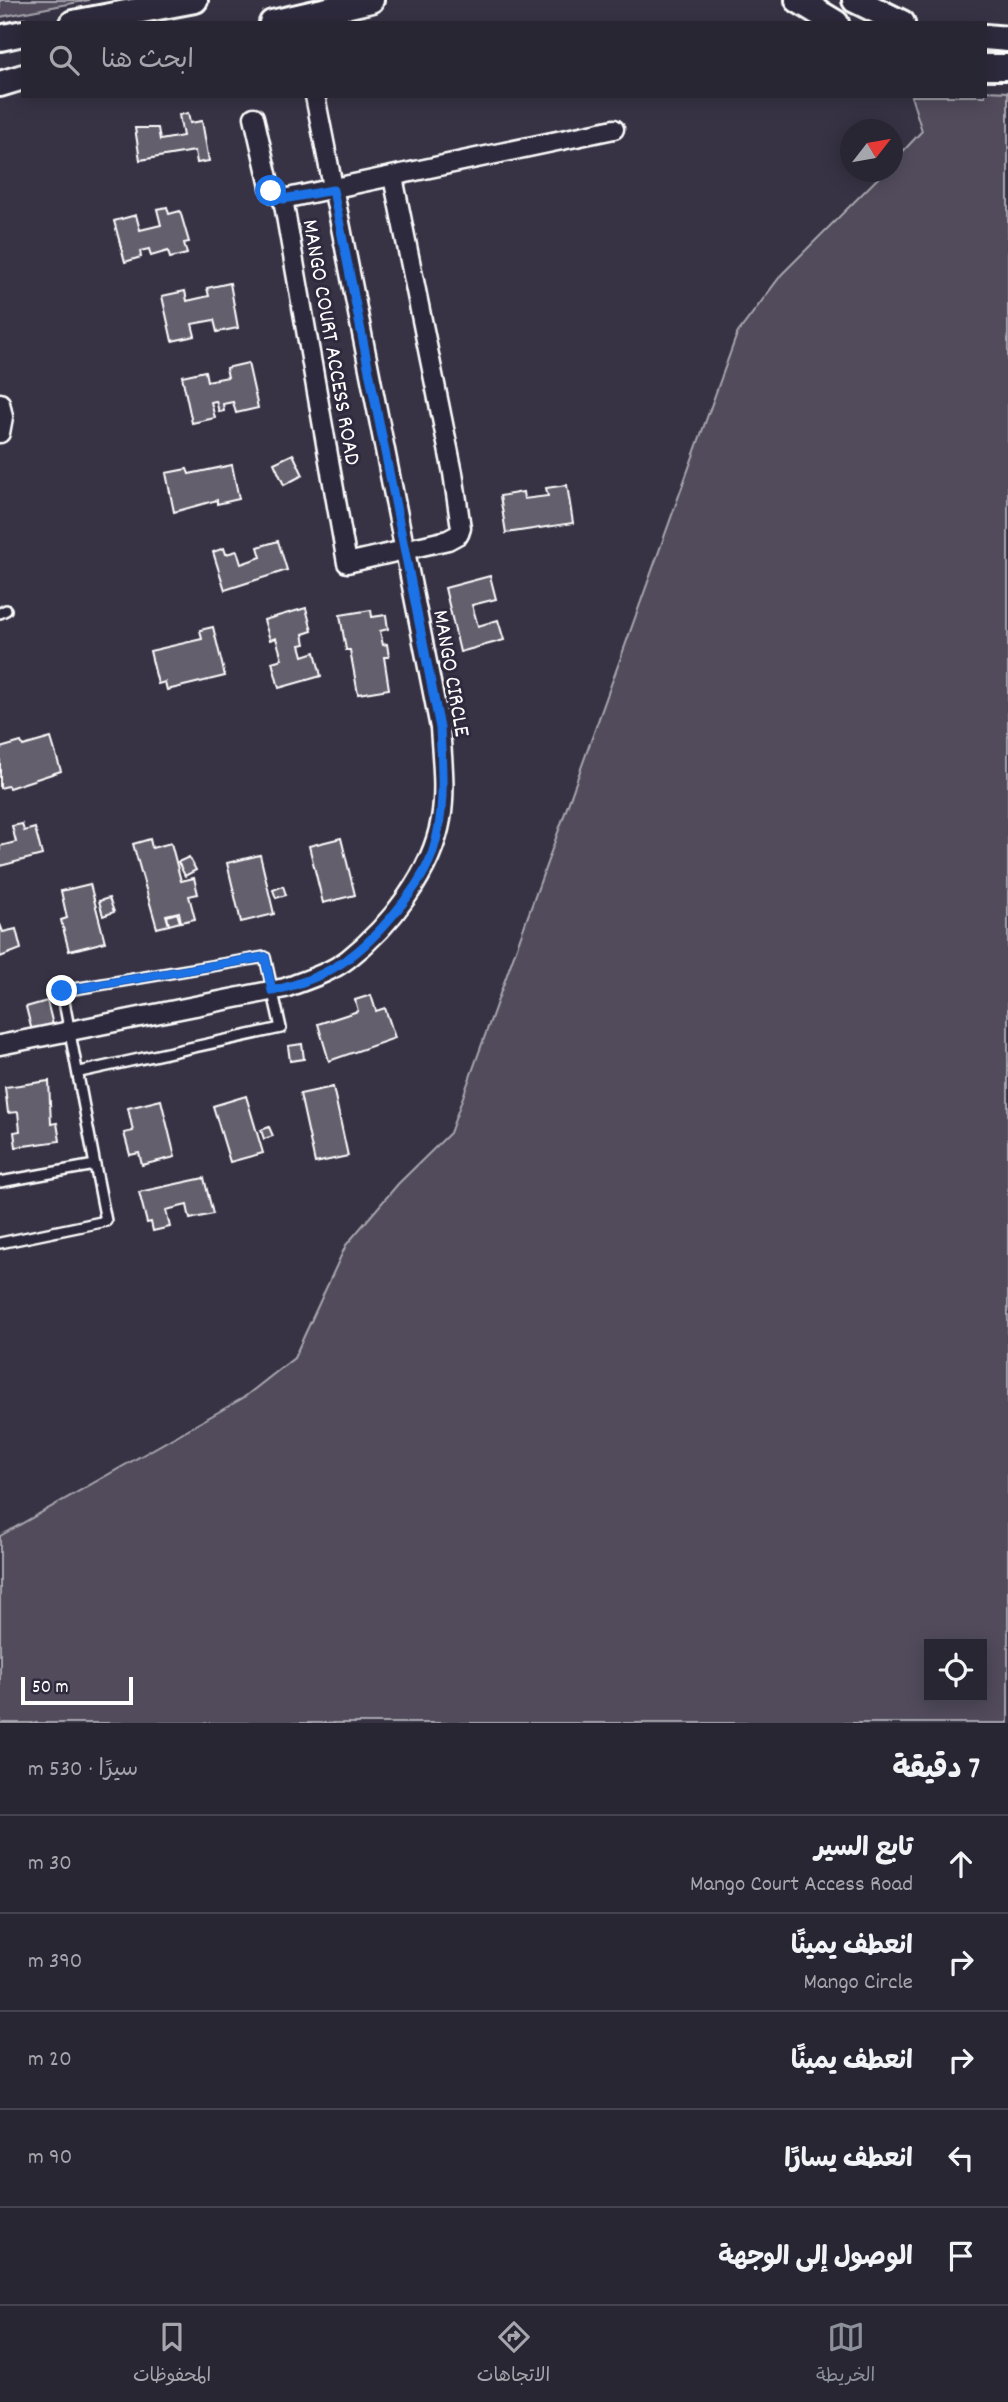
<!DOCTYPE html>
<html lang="ar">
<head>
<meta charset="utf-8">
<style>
  :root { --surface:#292634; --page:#312e3c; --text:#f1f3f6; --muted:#a5a5ac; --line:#45434f; --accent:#8c9099 }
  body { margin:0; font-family:Dekko,"Playpen Sans Arabic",sans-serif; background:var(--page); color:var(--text); direction:rtl }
  .controls { position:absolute; right:21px; bottom:21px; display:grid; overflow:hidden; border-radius:0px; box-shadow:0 4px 18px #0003 }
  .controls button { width:63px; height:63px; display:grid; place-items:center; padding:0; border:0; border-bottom:2px solid var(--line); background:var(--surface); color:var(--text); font:35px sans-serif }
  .compass { position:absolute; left:840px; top:119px; width:63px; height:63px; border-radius:50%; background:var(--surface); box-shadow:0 4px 18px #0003; rotate:59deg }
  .scale { position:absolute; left:21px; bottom:18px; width:112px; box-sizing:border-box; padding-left:7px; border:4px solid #fff; border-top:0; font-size:19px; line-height:24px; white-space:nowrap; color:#fff; -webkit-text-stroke:5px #2f2a3d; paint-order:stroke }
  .stop { position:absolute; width:21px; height:21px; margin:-16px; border:5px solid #1a73e8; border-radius:50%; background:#fff }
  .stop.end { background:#1a73e8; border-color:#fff; box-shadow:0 2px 7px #0008 }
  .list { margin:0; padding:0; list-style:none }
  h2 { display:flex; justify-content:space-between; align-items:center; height:91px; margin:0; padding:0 28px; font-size:30px }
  h2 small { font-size:23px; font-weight:400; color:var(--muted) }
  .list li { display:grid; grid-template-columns:46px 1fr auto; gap:21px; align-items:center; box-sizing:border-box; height:98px; padding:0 28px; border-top:2px solid var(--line) }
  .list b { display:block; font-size:26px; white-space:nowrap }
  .list p { margin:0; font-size:23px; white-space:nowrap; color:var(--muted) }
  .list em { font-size:23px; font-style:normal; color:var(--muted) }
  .icon { flex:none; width:38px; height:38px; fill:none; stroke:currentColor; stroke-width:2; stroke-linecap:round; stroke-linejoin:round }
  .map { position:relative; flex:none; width:1008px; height:1723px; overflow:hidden; direction:ltr }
  .search { position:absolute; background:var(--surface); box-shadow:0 4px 18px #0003; left:21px; right:21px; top:21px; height:77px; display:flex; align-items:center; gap:18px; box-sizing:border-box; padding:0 24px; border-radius:0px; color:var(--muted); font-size:26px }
  .sheet { height:581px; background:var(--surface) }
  nav { display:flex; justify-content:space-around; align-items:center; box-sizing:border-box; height:98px; border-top:2px solid var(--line); background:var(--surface); font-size:19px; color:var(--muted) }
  nav a { display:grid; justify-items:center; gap:4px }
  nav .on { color:var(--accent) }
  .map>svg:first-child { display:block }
  .green { fill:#514c5c; stroke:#a8a6ae; stroke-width:2; fill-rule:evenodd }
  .building { fill:#635f6d; stroke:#fff; stroke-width:2 }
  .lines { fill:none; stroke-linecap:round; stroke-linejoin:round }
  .service-casing { stroke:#fff; stroke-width:14 }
  .minor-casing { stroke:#fff; stroke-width:23 }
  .secondary-casing { stroke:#fff; stroke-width:30 }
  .service { stroke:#2f2a3d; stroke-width:9 }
  .minor { stroke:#2f2a3d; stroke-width:18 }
  .secondary { stroke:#2f2a3d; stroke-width:24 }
  .route { stroke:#1a73e8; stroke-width:9 }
  .labels { text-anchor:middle; stroke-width:6; stroke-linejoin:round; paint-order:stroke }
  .street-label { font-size:23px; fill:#fff; stroke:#2f2a3d }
</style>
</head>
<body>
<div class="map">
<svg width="1008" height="1723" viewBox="0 0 1008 1723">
  <rect width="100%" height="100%" fill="#373345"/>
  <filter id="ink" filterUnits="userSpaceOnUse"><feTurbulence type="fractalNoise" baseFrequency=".0143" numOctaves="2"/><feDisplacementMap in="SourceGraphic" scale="14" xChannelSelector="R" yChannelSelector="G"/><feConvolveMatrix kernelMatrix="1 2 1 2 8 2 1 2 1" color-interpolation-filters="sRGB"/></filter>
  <g filter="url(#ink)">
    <g class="green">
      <path d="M0,0H89L0,17Z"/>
      <path d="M985,91L1008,92V1723H0V1536L243,1398L294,1358L346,1245L398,1184L450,1133L737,334L782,274L884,172H892L893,162L922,131L911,96H985ZM929,1644H982V1697H929Z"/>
    </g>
    <g class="building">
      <path d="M188,113L190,123L202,121L209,161L197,163L195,151L140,160L135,128H158L160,140L183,136L179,115Z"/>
      <path d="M167,207L169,214L180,211L189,242L184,243L187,254L170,258L168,251L151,256L149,249L140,251L141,257L125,262L114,221L136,215L140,230L161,225L157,209Z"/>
      <path d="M230,283L238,328L217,332L214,320L192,324L195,336L172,341L162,296L185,291L187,301L209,296L207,288Z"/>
      <path d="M248,363L258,408L236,413L233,402L223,404L224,411L219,412L216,401L211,402L215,418L192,423L182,376L205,371L207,381L228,377L226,368Z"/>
      <path d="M293,454L303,475L284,485L274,463Z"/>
      <path d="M232,465L239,499L217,504V500L174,512L166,473L187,469L189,474Z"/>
      <path d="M567,485L573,523L506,533L500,496L523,492L524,499L548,496L546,488Z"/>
      <path d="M278,541L287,570L225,590L213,552L224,548L226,554L237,551L241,564L261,557L258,547Z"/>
      <path d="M490,576L496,599L472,605L478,626L498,620L504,640L460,652L445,588Z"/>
      <path d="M306,608L312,631L303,634L305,644L300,645L303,656L315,652L321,676L279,688L272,662L282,659L276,638L270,640L264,620Z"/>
      <path d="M371,610L372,617L386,615L388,629L380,631L383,645L387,644L389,657H384L389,689L358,694L350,650H346L340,615Z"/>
      <path d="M213,627L225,676L167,690L165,682L158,684L150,651L202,639L200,630Z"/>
      <path d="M51,738L61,771L9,788L8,786L0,788V748L21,742L23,746Z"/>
      <path d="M22,824L24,831L35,828L42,855L0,866V846L16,842L12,826Z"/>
      <path d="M341,838L355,895L323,903L309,846Z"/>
      <path d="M150,839L152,848L171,843L181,881L194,878L198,894L189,896L195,919L181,922L179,912L166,915L169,925L157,928L133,844Z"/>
      <path d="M260,855L274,914L241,922L227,863Z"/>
      <path d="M189,857L196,870L185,876L178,862Z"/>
      <path d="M90,884L105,942L69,951L61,920L67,918L61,891Z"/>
      <path d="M283,886L286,895L276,898L273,890Z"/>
      <path d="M109,898L114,912L103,916L99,901Z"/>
      <path d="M177,913L180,922L169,925L167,916Z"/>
      <path d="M0,924L3,932L16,929L21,949L0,957Z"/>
      <path d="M371,995L376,1011L385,1008L395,1038L329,1061L318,1024L358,1011L355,1000Z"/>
      <path d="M47,1001L53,1025L32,1031L26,1007Z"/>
      <path d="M302,1044L304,1059L290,1061L288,1046Z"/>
      <path d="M49,1081L51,1124L57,1123L60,1141L16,1147L14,1132L20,1131L18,1112L8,1113L5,1087Z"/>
      <path d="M333,1087L348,1156L315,1163L300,1094Z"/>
      <path d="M246,1096L263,1153L230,1162L213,1106Z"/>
      <path d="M161,1100L175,1157L142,1165L139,1153L130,1155L124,1133L133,1131L128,1108Z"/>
      <path d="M269,1127L273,1136L264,1139L261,1130Z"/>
      <path d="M204,1178L213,1214L190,1219L187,1205L166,1210L170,1227L153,1231L151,1222L147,1223L139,1192Z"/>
    </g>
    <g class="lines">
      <g class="service-casing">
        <g id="service">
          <path d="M0,613L6,610"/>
          <path d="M80,1072L281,1028L265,957L62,991L95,1165"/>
          <path d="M0,1182L95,1165L106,1221L0,1243"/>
        </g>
      </g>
      <g class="minor-casing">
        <g id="minor">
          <path d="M254,117L271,191L283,199"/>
          <path d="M393,177L453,473L461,528L459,534L448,540L347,563L283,199L614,129"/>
          <path d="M0,403L3,417L0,433"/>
          <path d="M0,1045L285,988C306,980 330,973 348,959C390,926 432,872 441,819C446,790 442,758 440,728L315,96"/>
        </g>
      </g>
      <g class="secondary-casing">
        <g id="secondary">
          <path d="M798,0L836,23"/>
          <path d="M855,0L902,23"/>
          <path d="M73,23L195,0"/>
          <path d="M272,23L371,0"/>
          <path d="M985,37L1008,39"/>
          <path d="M0,38L23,33"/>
          <path d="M985,67H1008"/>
          <path d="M0,84L23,77"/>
        </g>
      </g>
      <use href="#service" class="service"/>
      <use href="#minor" class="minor"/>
      <use href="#secondary" class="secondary"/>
    </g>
  </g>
  <g class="lines" filter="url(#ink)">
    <path class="route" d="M62,991L265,957L272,991C297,985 325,975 346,960C375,940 423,885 433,851C446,811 442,770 440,728L333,190L283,199L271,191"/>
  </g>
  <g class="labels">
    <g class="street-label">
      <text transform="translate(333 342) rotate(80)" y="8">MANGO COURT ACCESS ROAD</text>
      <text transform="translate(453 673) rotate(80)" y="8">MANGO CIRCLE</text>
    </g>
  </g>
</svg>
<div class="controls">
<button><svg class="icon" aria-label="locate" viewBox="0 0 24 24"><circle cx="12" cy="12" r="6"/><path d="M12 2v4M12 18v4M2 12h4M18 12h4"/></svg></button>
</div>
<svg class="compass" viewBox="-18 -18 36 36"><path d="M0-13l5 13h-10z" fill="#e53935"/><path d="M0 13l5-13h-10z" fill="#a5a5ac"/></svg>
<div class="scale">50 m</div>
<div class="stop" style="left:271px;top:191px"></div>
<div class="stop end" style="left:62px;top:991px"></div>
<div class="search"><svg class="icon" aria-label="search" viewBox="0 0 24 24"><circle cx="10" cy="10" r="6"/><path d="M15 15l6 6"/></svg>ابحث هنا</div>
</div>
<section class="sheet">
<h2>7 دقيقة<small>سيرًا · 530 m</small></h2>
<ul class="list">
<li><svg class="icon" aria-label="ahead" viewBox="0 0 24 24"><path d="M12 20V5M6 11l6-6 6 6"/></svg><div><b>تابع السير</b><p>Mango Court Access Road</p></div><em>30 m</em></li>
<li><svg class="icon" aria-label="right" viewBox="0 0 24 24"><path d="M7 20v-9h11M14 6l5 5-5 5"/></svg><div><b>انعطف يمينًا</b><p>Mango Circle</p></div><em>390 m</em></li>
<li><svg class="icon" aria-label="right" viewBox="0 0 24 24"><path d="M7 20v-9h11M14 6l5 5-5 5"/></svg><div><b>انعطف يمينًا</b></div><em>20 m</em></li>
<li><svg class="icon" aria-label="left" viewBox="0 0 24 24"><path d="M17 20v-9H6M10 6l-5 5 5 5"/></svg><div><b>انعطف يسارًا</b></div><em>90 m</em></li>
<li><svg class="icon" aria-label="arrive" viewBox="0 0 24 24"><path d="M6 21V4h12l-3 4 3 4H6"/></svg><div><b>الوصول إلى الوجهة</b></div></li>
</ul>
</section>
<nav>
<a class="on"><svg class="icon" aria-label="map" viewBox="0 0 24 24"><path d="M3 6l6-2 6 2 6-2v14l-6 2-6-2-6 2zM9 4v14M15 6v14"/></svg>الخريطة</a>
<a><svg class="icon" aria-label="directions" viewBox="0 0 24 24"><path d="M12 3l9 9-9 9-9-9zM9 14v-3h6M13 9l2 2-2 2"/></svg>الاتجاهات</a>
<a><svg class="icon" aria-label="saved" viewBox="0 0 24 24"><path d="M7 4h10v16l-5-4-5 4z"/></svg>المحفوظات</a>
</nav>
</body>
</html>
